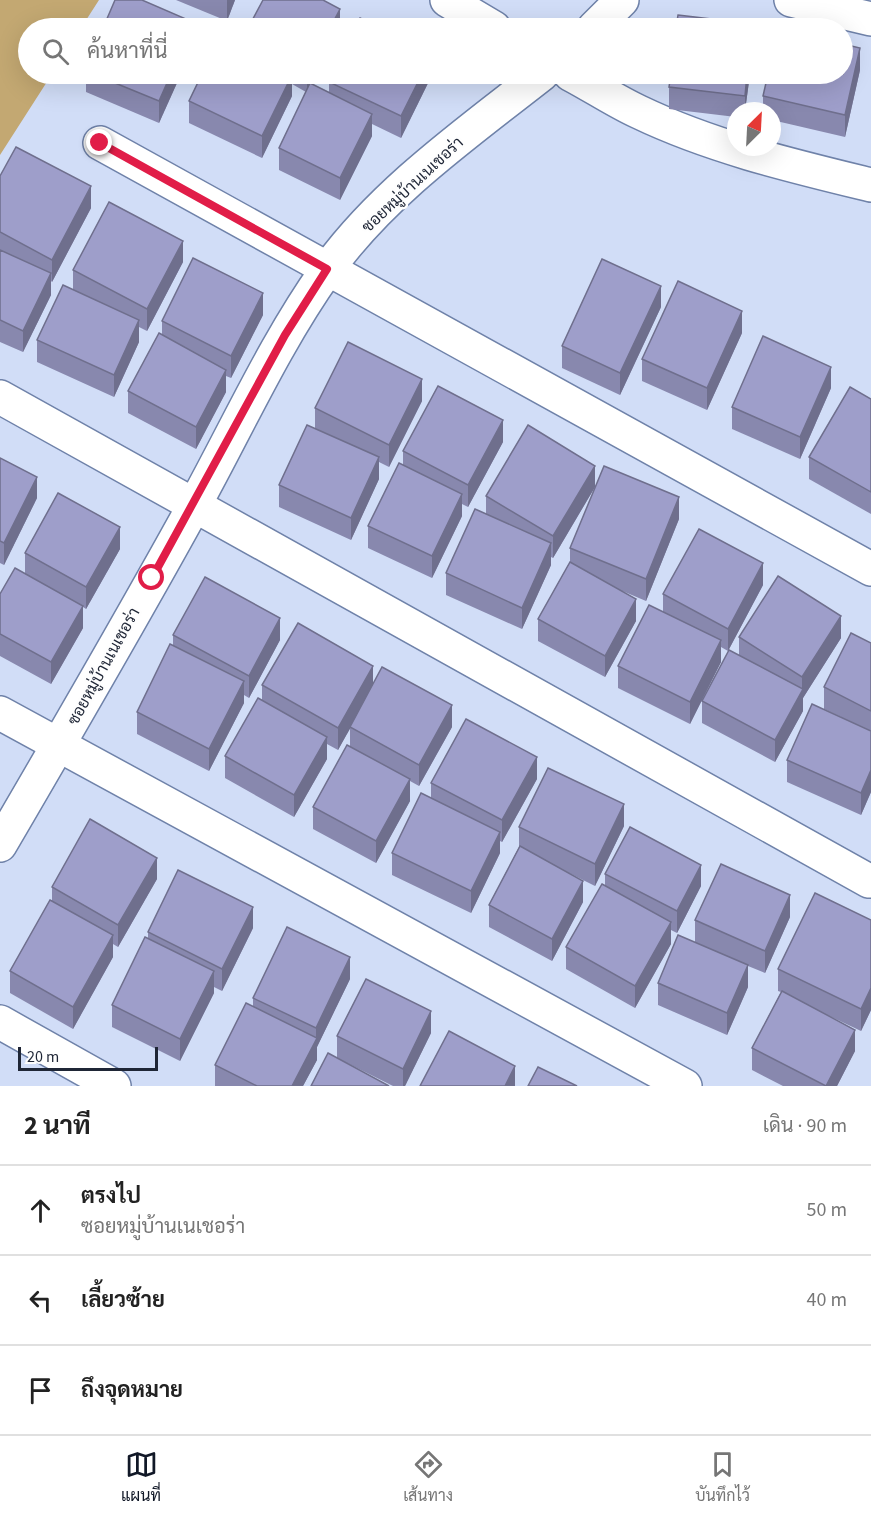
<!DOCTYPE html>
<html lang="th">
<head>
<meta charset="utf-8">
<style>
  :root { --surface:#fff; --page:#f6f6f6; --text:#222; --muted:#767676; --line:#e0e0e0; --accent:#111827 }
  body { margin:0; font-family:"Source Sans 3",Sarabun,sans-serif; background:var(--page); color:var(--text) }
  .compass { position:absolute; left:727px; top:102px; width:54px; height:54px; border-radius:50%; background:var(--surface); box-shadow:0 6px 24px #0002; rotate:24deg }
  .scale { position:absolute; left:18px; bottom:15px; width:140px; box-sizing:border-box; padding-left:6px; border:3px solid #1f2636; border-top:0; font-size:16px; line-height:21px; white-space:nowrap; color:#1f2636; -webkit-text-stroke:4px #fefefe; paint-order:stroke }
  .stop { position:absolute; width:18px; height:18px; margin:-14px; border:4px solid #e11d48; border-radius:50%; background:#fff }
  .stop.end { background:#e11d48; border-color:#fff; box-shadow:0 2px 6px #0008 }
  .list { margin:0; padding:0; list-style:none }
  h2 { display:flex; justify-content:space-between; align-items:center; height:78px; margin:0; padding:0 24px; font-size:26px }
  h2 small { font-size:20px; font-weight:400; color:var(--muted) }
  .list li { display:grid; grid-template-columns:39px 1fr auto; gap:18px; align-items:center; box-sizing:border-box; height:90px; padding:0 24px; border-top:2px solid var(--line) }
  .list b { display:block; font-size:22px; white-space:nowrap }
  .list p { margin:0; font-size:20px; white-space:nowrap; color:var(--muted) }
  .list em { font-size:20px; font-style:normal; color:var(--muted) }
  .icon { flex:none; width:33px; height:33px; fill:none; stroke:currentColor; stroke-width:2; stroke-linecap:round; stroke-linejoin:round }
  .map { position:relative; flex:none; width:871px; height:1086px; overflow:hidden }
  .search { position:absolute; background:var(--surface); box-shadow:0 6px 24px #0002; left:18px; right:18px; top:18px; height:66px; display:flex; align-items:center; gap:15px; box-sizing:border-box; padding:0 21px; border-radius:33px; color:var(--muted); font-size:22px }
  .sheet { height:348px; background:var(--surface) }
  nav { display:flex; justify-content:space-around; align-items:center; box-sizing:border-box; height:84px; border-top:2px solid var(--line); background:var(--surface); font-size:16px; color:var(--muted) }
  nav a { display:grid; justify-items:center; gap:3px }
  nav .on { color:var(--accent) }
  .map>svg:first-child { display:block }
  .green { fill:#c3a872 }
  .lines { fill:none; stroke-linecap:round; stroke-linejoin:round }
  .minor-casing { stroke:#6f82a9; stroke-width:36 }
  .minor { stroke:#fff; stroke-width:33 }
  .wall { fill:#8888ae }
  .shaded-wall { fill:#6f6f8d }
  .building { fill:#9e9eca; stroke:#6f6f8d; stroke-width:1.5 }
  .route { stroke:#e11d48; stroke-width:8 }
  .labels { text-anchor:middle; stroke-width:5; stroke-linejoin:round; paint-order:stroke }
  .street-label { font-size:16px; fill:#1f2636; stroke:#fefefe }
</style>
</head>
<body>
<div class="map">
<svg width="871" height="1086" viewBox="0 0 871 1086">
  <rect width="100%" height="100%" fill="#d1ddf7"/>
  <path class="green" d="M0,0H99L81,28H28V74H52L0,155Z"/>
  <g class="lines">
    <g class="minor-casing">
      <g id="minor">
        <path d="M447,0L494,28"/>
        <path d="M791,0L871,19"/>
        <path d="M594,28L622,0"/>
        <path d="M570,74C593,86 615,101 639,112C712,147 793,166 871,185"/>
        <path d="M100,143L871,569"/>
        <path d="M0,397L869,881"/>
        <path d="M0,713L685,1086"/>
        <path d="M0,845C66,732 132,619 195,504C238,426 275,343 327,270C383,192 467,133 542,74"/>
        <path d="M0,1022L114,1086"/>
      </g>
    </g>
    <use href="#minor" class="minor"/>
  </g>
  <g class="wall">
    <path d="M176,0H235L227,21Z"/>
    <path d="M860,70L845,137L772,120V111H763V96Z"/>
    <path d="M86,74H181L159,123L86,92Z"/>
    <path d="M202,74H317L312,84L329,92V82L432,74V75L401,138L372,124V136L340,200L279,170V148L306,92L292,84V96L262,158L189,123V101Z"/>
    <path d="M671,74H750L745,111H736V117L669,109V87Z"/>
    <path d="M0,176L91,208L52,282L51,281V295L23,352L0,342Z"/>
    <path d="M183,262L147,331L139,327V342L114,397L37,362V340L73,290V270Z"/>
    <path d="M661,307L620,395L562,368V346Z"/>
    <path d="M263,315L231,378L226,376V392L196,449L128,413V391L162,335V321Z"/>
    <path d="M742,333L707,410L642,381V359Z"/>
    <path d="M831,388L800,459L732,429V407Z"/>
    <path d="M871,399V514L809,479V457Z"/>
    <path d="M422,401L389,467L379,462V479L351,540L279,507V485L315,429V408Z"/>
    <path d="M503,442L468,507L462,504V516L432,578L368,548V526L403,465V451Z"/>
    <path d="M0,458L37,498L4,565L0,563Z"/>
    <path d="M595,487L553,558L551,557V565L522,629L446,595V573L486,514V496Z"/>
    <path d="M679,519L646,601L620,590L636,621L605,677L538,641V619L570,562V548Z"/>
    <path d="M120,549L86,609L83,607V628L51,684L0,656V594L25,574V553Z"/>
    <path d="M763,585L728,651L721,647V662L690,724L618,688V666L663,612V594Z"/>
    <path d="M173,635L280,640L249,698L244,695V703L209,771L137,734V712L173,646Z"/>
    <path d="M739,637L841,638L803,698V711L775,762L702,723V701L739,655Z"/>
    <path d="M871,643V792L861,815L787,782V760L841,717L824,709V687Z"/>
    <path d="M373,684L452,727L419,786L410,781V801L376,863L313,829V807L350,747V728L338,750L327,744V759L294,817L225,778V756L262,700V685Z"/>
    <path d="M537,779L502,842L500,841V853L471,913L392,875V853L431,798V783Z"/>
    <path d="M624,826L595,886L569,873L583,902L552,961L489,927V905L519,847V827Z"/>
    <path d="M605,874L701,886L677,933L671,930V944L635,1008L566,969V947L605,886Z"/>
    <path d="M157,879L118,947L113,944V957L73,1029L10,993V971L52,901V887Z"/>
    <path d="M790,917L765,973L748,966V987L727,1035L658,1005V983L695,942V920Z"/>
    <path d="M871,920V1010L861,1031L823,1013L855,1051L837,1086H783L752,1070V1048L781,992L778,991V969Z"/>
    <path d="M253,928L222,991L214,987V993L180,1061L112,1027V1005L148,939V932Z"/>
    <path d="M350,979L317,1047V1060L303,1086H215V1065L253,1006V998Z"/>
    <path d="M431,1033L405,1086H393L337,1058V1036Z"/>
  </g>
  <g class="shaded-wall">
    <path d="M227,0H235L227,21Z"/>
    <path d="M340,9V28H330Z"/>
    <path d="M860,48V70L845,137V115Z"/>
    <path d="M171,74H181L159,123V101Z"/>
    <path d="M307,74H317L307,92Z"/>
    <path d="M422,74H432V75L401,138V116Z"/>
    <path d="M747,74H750L745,111V96Z"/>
    <path d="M292,75V96L262,158V136Z"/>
    <path d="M372,114V136L340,200V178Z"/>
    <path d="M91,186V208L52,282V260Z"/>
    <path d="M183,241V262L147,331V309Z"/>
    <path d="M51,273V295L23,352V331Z"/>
    <path d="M661,286V307L620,395V373Z"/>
    <path d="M263,293V315L231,378V356Z"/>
    <path d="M742,311V333L707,410V388Z"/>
    <path d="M139,320V342L114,397V375Z"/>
    <path d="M831,367V388L800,459V437Z"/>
    <path d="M226,370V392L196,449V427Z"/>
    <path d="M422,379V401L389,467V445Z"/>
    <path d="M503,420V442L468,507V485Z"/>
    <path d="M379,457V479L351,540V518Z"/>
    <path d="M595,466V487L553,558V536Z"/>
    <path d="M37,477V498L4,565V543Z"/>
    <path d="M462,494V516L432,578V556Z"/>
    <path d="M679,497V519L646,601V579Z"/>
    <path d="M120,527V549L86,609V587Z"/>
    <path d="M551,543V565L522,629V608Z"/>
    <path d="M763,563V585L728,651V629Z"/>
    <path d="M636,599V621L605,677V656Z"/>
    <path d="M83,606V628L51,684V662Z"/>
    <path d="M841,616V638L803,698V711L775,762V740L802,690V677Z"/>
    <path d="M280,618V640L249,698V676Z"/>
    <path d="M721,640V662L690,724V702Z"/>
    <path d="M373,666V688L338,750V728Z"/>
    <path d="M244,681V703L209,771V749Z"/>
    <path d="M452,705V727L419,786V765Z"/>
    <path d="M327,737V759L294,817V795Z"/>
    <path d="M537,757V779L502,842V820Z"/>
    <path d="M871,770V792L861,815V793Z"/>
    <path d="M410,779V801L376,863V841Z"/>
    <path d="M624,804V826L595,886V864Z"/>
    <path d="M500,832V853L471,913V891Z"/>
    <path d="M157,858V879L118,947V925Z"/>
    <path d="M701,865V886L677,933V911Z"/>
    <path d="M583,881V902L552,961V939Z"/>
    <path d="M790,895V917L765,973V951Z"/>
    <path d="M253,907V928L222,991V969Z"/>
    <path d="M671,922V944L635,1008V986Z"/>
    <path d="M113,935V957L73,1029V1007Z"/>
    <path d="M350,957V979L317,1047V1060L303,1086H292L316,1040V1028Z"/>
    <path d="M748,965V987L727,1035V1013Z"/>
    <path d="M214,971V993L180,1061V1039Z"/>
    <path d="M871,988V1010L861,1031V1009Z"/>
    <path d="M431,1011V1033L405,1086H403V1069Z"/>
    <path d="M855,1030V1051L837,1086H826Z"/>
    <path d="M515,1066V1086H505Z"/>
  </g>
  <g class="building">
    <path d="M115,0H142L193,22L190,28H103Z"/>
    <path d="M263,0H323L340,9L330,28H248Z"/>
    <path d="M678,15L753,24V28H676Z"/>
    <path d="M360,18L380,28H355Z"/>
    <path d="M843,44L860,48L845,115L763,96L768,74H843Z"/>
    <path d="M93,74H171L159,101Z"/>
    <path d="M202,74H289L292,75L262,136L189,101Z"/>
    <path d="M333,74H422L401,116L329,82Z"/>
    <path d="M671,74H747L745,96L669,87Z"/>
    <path d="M310,83L372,114L340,178L279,148Z"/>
    <path d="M16,147L91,186L52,260L0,232V176Z"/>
    <path d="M109,202L183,241L147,309L73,270Z"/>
    <path d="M0,250L51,273L23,331L0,320Z"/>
    <path d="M193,258L263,293L231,356L162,321Z"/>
    <path d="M602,259L661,286L620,373L562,346Z"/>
    <path d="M678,281L742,311L707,388L642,359Z"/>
    <path d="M63,285L139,320L114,375L37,340Z"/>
    <path d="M159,333L226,370L196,427L128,391Z"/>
    <path d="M763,336L831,367L800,437L732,407Z"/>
    <path d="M348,342L422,379L389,445L315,408Z"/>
    <path d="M438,386L503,420L468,485L403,451Z"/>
    <path d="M850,387L871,399V492L809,457Z"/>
    <path d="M307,425L379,457L351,518L279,485Z"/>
    <path d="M528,425L595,466L553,536L486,496Z"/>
    <path d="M0,458L37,477L4,543L0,541Z"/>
    <path d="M399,463L462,494L432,556L368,526Z"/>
    <path d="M604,466L679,497L646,579L570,548Z"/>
    <path d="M58,493L120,527L86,587L25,553Z"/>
    <path d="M475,509L551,543L522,608L446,573Z"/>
    <path d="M699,529L763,563L728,629L663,594Z"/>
    <path d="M570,562L636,599L605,656L538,619Z"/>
    <path d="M15,568L83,606L51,662L0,634V594Z"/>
    <path d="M778,576L841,616L802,677L739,637Z"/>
    <path d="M205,577L280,618L249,676L173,635Z"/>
    <path d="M649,605L721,640L690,702L618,666Z"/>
    <path d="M298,623L373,666L338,728L262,685Z"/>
    <path d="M851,633L871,643V711L824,687Z"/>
    <path d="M170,644L244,681L209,749L137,712Z"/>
    <path d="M729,650L803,689L775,740L702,701Z"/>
    <path d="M382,667L452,705L419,765L350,727Z"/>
    <path d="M258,698L327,737L294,795L225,756Z"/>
    <path d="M812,704L871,731V770L861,793L787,760Z"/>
    <path d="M466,719L537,757L502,820L431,783Z"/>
    <path d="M347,745L410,779L376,841L313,807Z"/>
    <path d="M548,768L624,804L595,864L519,827Z"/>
    <path d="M421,793L500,832L471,891L392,853Z"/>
    <path d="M90,819L157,858L118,925L52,887Z"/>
    <path d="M630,827L701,865L677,911L605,874Z"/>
    <path d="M520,846L583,881L552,939L489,905Z"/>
    <path d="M721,864L790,895L765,951L695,920Z"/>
    <path d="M178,870L253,907L222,969L148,932Z"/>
    <path d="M602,884L671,922L635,986L566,947Z"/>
    <path d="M815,893L871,920V988L861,1009L778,969Z"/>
    <path d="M50,900L113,935L73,1007L10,971Z"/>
    <path d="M287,927L350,957L316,1028L253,998Z"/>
    <path d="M678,935L748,965L727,1013L658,983Z"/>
    <path d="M145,937L214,971L180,1039L112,1005Z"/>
    <path d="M366,979L431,1011L403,1069L337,1036Z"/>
    <path d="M782,991L855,1030L826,1086L752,1048Z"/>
    <path d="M246,1003L317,1038L292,1086H257L215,1065Z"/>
    <path d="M449,1031L515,1066L505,1086H420Z"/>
    <path d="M328,1053L389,1086H311Z"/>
    <path d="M538,1067L577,1086H528Z"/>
  </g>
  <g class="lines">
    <path class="route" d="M100,143L327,269L285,335L152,578"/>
  </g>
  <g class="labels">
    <g class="street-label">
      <text transform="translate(412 184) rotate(-43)" y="6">ซอยหมู่บ้านเนเชอร่า</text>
      <text transform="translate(103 666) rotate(-61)" y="6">ซอยหมู่บ้านเนเชอร่า</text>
    </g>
  </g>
</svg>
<svg class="compass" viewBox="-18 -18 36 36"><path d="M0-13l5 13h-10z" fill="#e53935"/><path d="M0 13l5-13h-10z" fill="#767676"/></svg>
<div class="scale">20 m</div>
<div class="stop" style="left:152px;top:578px"></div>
<div class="stop end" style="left:100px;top:143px"></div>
<div class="search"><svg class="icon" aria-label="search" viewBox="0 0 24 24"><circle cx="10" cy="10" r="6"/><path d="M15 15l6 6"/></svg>ค้นหาที่นี่</div>
</div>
<section class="sheet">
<h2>2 นาที<small>เดิน · 90 m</small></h2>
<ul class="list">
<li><svg class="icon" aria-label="ahead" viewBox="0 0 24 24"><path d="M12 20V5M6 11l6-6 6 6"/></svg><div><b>ตรงไป</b><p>ซอยหมู่บ้านเนเชอร่า</p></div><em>50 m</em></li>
<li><svg class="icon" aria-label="left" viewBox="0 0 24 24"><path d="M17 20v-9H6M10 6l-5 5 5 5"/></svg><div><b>เลี้ยวซ้าย</b></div><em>40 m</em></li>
<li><svg class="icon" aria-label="arrive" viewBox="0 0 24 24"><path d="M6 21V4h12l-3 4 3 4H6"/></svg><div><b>ถึงจุดหมาย</b></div></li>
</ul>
</section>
<nav>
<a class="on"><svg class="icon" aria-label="map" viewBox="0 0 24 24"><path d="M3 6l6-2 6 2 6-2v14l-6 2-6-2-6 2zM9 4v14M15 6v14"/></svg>แผนที่</a>
<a><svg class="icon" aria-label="directions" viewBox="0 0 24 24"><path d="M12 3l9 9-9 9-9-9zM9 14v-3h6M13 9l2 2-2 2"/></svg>เส้นทาง</a>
<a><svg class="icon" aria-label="saved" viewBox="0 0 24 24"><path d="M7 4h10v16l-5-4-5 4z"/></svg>บันทึกไว้</a>
</nav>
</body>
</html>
